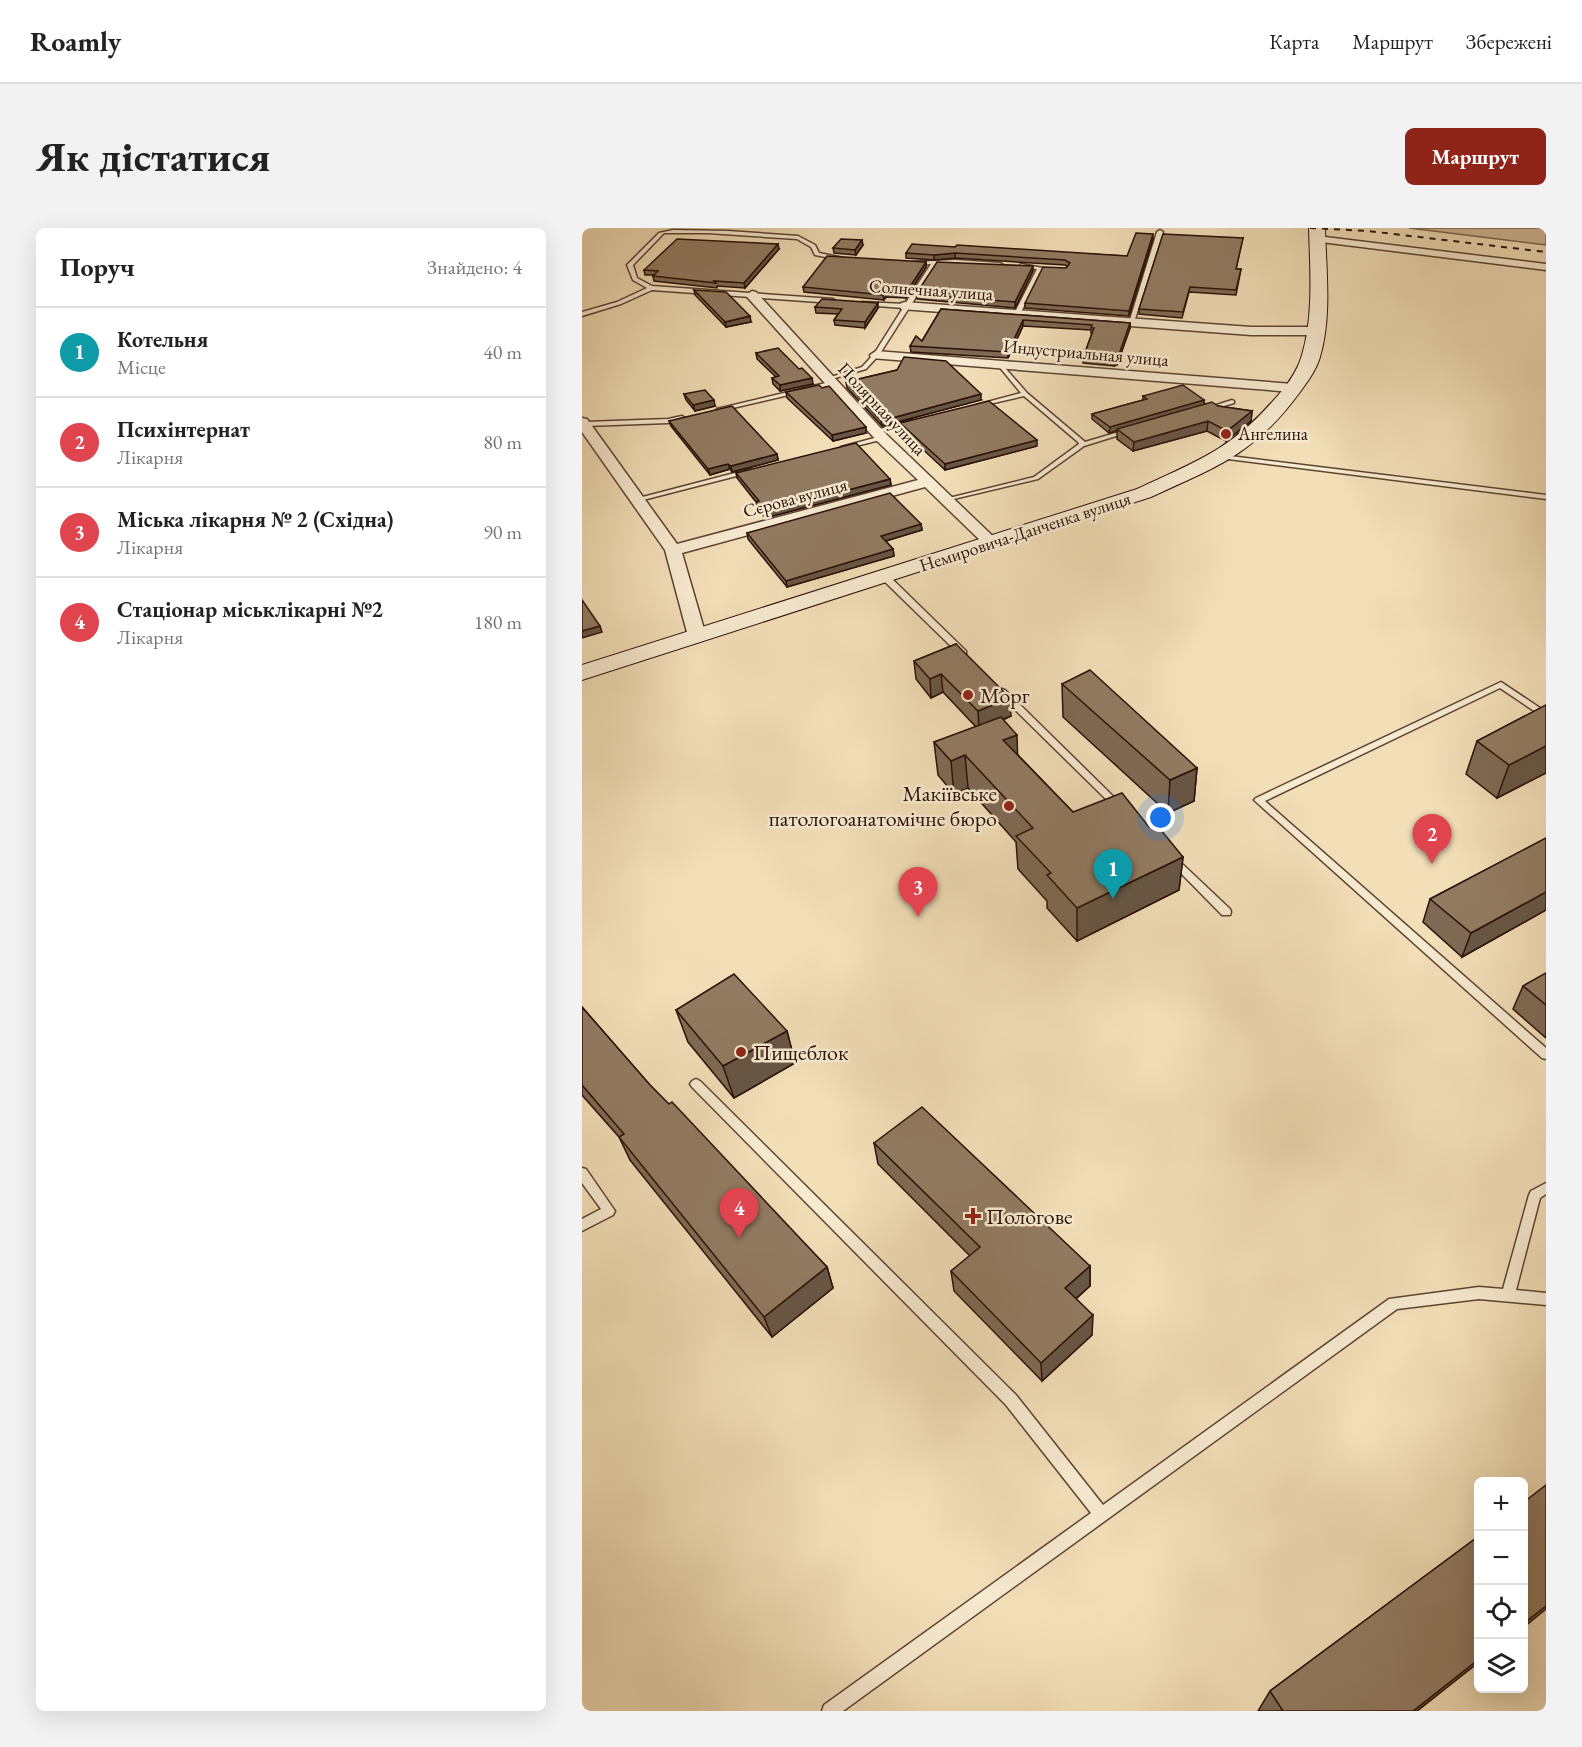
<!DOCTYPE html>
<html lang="uk">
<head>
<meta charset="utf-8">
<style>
  :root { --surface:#fff; --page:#f2f2f2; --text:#222; --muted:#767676; --line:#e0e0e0; --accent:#8f2418 }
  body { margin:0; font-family:"EB Garamond",serif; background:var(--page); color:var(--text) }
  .controls { position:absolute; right:18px; bottom:18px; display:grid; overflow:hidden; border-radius:9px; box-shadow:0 6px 24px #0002 }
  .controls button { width:54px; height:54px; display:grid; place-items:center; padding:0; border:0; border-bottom:2px solid var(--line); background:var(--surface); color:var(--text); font:30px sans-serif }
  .you { position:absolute; left:579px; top:590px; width:21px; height:21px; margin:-15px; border:4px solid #fff; border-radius:50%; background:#1a73e8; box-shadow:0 0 0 9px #1a73e833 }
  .badge { display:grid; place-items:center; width:39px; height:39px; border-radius:50%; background:var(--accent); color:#fff; font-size:20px; font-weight:700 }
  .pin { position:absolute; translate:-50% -50px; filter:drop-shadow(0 2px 3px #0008) }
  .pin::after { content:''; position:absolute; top:32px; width:21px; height:18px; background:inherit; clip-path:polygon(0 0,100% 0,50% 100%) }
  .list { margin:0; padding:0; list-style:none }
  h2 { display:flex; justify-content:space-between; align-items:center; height:78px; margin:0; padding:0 24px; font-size:26px }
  h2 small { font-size:20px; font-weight:400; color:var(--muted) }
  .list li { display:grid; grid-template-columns:39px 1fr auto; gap:18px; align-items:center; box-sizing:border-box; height:90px; padding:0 24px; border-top:2px solid var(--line) }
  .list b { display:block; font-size:22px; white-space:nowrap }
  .list p { margin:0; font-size:20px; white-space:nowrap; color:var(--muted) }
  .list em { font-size:20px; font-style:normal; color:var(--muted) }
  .icon { flex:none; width:33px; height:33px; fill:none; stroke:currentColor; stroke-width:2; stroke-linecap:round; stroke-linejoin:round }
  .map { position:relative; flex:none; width:964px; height:1483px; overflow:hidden; border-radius:9px }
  header { display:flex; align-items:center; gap:36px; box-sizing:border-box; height:84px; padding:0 30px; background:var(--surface); border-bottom:2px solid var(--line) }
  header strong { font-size:28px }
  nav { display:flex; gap:33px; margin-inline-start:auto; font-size:21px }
  .intro { display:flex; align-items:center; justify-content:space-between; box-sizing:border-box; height:144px; padding:0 36px }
  h1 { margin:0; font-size:42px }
  .button { padding:15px 27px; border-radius:9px; background:var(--accent); color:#fff; font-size:21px; font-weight:700 }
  main { display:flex; gap:36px; padding:0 36px }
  aside { flex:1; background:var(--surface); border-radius:9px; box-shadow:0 6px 24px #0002 }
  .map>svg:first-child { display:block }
  .green { fill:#d0bb99; stroke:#7d6650; stroke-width:1.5 }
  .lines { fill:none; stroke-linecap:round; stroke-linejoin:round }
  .lane-casing { stroke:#5c4432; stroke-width:3 }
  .street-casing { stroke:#5c4432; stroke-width:3 }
  .secondary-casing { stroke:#2a1006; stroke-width:2 }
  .lane { fill:#f7ead0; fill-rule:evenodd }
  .street { fill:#f7ead0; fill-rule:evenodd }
  .secondary { fill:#f7ead0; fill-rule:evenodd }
  .rail { stroke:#2a1006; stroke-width:2; stroke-dasharray:6 6; stroke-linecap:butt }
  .wall { fill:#7e6a54; stroke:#2a1006; stroke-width:1.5 }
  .shaded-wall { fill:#665645; stroke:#2a1006; stroke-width:1.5 }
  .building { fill:#927b62; stroke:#2a1006; stroke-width:1.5 }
  .poi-dot { fill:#8f2418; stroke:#f7ead0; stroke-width:2 }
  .labels { text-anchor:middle; stroke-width:5; stroke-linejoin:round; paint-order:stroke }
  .far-street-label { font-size:18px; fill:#2a1006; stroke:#f7ead0 }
  .far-poi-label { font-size:18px; fill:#2a1006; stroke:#f7ead0; text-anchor:start }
  .poi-label { font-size:22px; fill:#2a1006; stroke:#f7ead0; text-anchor:start }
</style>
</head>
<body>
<header>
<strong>Roamly</strong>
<nav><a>Карта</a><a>Маршрут</a><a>Збережені</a></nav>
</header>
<div class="intro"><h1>Як дістатися</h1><a class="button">Маршрут</a></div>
<main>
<aside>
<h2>Поруч<small>Знайдено: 4</small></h2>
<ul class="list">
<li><span class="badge" style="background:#0f9aa8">1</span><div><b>Котельня</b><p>Місце</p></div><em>40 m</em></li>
<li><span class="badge" style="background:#e0444e">2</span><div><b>Психінтернат</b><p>Лікарня</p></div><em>80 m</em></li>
<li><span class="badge" style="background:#e0444e">3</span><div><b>Міська лікарня № 2 (Східна)</b><p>Лікарня</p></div><em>90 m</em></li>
<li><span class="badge" style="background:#e0444e">4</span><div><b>Стаціонар міськлікарні №2</b><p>Лікарня</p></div><em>180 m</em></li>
</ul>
</aside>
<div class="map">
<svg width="964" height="1483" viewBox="0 0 964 1483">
  <rect width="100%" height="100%" fill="#f2deb7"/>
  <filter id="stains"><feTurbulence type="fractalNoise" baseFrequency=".00333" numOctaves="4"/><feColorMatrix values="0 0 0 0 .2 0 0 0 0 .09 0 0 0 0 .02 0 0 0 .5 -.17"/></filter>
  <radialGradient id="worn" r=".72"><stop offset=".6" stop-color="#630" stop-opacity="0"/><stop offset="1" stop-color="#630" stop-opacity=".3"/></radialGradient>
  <path class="green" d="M827,0H964V17Z"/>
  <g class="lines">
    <g class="lane-casing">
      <g id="lane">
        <path d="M91,2L146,3L216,8L233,17L237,25L262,30L259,32L233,27L229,19L215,11L126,5H82L51,37L55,50L70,58L251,71L254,73L251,75L70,62L39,76L0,88V84L35,74L65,60L51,52L45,37L77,5Z"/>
        <path d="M578,2L581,4L552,94L547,95L575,4Z"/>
        <path d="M373,32L418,35L421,37L418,39L355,36L297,127L284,141L246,152V150L280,139L292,126L321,80L282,77L280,76V74L323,76L349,36L332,37L330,34Z"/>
        <path d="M439,36L461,40L438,86L435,88L432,86L455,41L437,39Z"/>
        <path d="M418,134L445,165L503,214L547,201L550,203L502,218L456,251L363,273V271L452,249L497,216L496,214L442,168L394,179V177L439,165L415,136Z"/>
        <path d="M252,153L255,155L254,156L138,183L135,181Z"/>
        <path d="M650,172L652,173V175L625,183L622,181Z"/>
        <path d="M100,188L103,190L102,191L86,195L4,198L1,196L4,194L86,191Z"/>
        <path d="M331,192L333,193V195L294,205L291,203Z"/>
        <path d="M300,208L302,209V211L262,221L259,219Z"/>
        <path d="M640,227L964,267V271L638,230V228Z"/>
        <path d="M168,241L170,242V244L57,273L53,271Z"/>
        <path d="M300,347H306L384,423V427H378L300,351Z"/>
        <path d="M919,454L964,484V491L918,460L683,573L964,820V831L960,830L672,572L674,570Z"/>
        <path d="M420,461L423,462L540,577L542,579L540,581H534L417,466V462Z"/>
        <path d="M591,629L594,630L648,681L649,684L648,687H640L588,634L586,632Z"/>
        <path d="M114,851L118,853L434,1167L521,1277L807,1071L897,1059L921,1061L947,967L949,963L964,955V966L958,970L934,1062L964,1065V1077L897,1071L815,1081L261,1483H240L242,1477L509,1285L424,1177L110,859L108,856L110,853Z"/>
        <path d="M0,940L4,941L33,983L31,987L0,1003V991L19,981L0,955Z"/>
      </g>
    </g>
    <g class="street-casing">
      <g id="street">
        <path d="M735,8L964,36V42L731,13L730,11Z"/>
        <path d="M170,63L174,64L305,207L418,315L416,318H404L343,259L100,325L124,408L121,412H109L106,408L83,322L0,204V190L5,191L95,316L336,252L295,213L166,70L164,67Z"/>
        <path d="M323,74L669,99H733L739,103L733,107H669L319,81V75Z"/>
        <path d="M294,123L711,156L718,160L711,164L289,130L288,127Z"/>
      </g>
    </g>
    <g class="secondary-casing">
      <path id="secondary" d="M727,0H743C744,41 750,89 738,129C734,143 724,156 715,168C671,227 632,240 569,269L0,452V437L555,261C612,234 647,223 691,173C703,160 715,145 720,127C732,87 728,41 727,0Z"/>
    </g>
    <use href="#lane" class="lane"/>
    <use href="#street" class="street"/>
    <use href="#secondary" class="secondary"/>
    <path class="rail" d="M728,0L786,3L964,24"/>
  </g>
  <g class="wall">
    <path d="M661,10L654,41H659L654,67L607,64L600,90L557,86V81Z"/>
    <path d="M571,11L547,88L443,80V75L484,40L485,38L483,37L373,30L352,32L324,30V25L373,19L545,28Z"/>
    <path d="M281,17L274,27L252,25L251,20Z"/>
    <path d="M197,21L163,60L135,58V60L72,53L71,48L72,47H63L62,42Z"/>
    <path d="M344,34V39L324,70L304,69L302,72L222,64L221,59Z"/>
    <path d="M451,43L433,80L335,71L334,66Z"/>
    <path d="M112,62L169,94L144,99L113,67Z"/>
    <path d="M233,79L296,80L283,100L253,97L252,92L256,86L234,85Z"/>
    <path d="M359,81L548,95V100L535,137L532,138L501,135V130L510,105H509V102L441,98L426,130L329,124L328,118L340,113Z"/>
    <path d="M174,125L231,156L198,163L191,156L190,150L194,149L175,131Z"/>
    <path d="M315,142L399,172L300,198L265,160L264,154Z"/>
    <path d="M204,164L284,205L251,213L205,170Z"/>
    <path d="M102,166L133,178L113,183L104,172Z"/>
    <path d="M561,168L622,172V176L670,183L669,193L644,213L625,203L551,223L535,211V203L527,205L510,191V186L561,172Z"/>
    <path d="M87,193L195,226L196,232L150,244L148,241L128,247L89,198Z"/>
    <path d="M318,195L455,218L363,242L319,201Z"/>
    <path d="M154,245L308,251L309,257L183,290L175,280L173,275L174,274L155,250Z"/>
    <path d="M339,296L340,302L304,313L311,321L312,328L205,359L166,311L165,305Z"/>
    <path d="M374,416L429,488L421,492L436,527L491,584L567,599L601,629L597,662L495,713L465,680V673L436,641L434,614L386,560L372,566L356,547L352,514L394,499L361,464L349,470L334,451L332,433Z"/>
    <path d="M480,456L615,540L612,573L586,585L481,489Z"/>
    <path d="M964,477V545L915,570L884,546L895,513Z"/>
    <path d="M964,610V682L880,729L841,694L848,671Z"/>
    <path d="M964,745V810L931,781L941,758Z"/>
    <path d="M0,779L68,857L245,1039L251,1060L190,1109L48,932L37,909L0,867Z"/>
    <path d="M94,782L205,803L213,835L152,870L106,814Z"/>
    <path d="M292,915L508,1038V1058L494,1071L510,1107L460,1153L372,1063L369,1043L388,1028L296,936Z"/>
    <path d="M897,1308V1434L835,1483H676L688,1463Z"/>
  </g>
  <g class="shaded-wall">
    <path d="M571,6V11L547,88V83Z"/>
    <path d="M280,12L281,17L274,27L273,22Z"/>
    <path d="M196,16L197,21L163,60L162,55Z"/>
    <path d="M373,25V30L352,32V27Z"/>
    <path d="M344,34V39L324,70V65Z"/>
    <path d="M451,38V43L433,80V74Z"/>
    <path d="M303,64L304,69L302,72L301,67Z"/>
    <path d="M296,75V80L283,100V94Z"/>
    <path d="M168,88L169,94L144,99L143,94Z"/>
    <path d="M441,92V98L426,130V124Z"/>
    <path d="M548,95V100L535,137L532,138L533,132Z"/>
    <path d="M230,150L231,156L198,163V157Z"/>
    <path d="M399,166V172L300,198L299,193Z"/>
    <path d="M132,172L133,178L113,183L111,177Z"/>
    <path d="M622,172V178L527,205L528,199Z"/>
    <path d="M670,183L669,193L644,213L645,203Z"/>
    <path d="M626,193L625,203L551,223L552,214Z"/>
    <path d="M284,199V205L251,213L250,207Z"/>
    <path d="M455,212V218L363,242V236Z"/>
    <path d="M195,226L196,232L150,244L149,238Z"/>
    <path d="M146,236L148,241L128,247L126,241Z"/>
    <path d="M308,251L309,257L183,290L182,284Z"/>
    <path d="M339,296L340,302L300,314L299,308Z"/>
    <path d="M311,321L312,328L205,359L204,353Z"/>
    <path d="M18,398L20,404L0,410V403Z"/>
    <path d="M359,446L361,464L349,470L348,451Z"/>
    <path d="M428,470L429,488L397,501L396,483Z"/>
    <path d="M435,507L436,540L421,512Z"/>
    <path d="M964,518V545L915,570L927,537Z"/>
    <path d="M383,527L386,560L372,566L369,533Z"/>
    <path d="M615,540L612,573L586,585L588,552Z"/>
    <path d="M601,629L597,662L495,713V680Z"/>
    <path d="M964,664V682L880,729L889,705Z"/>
    <path d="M205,803L213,835L152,870L141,838Z"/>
    <path d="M508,1038V1058L483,1080V1060Z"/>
    <path d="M245,1039L251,1060L190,1109L182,1089Z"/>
    <path d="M511,1087L510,1107L460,1153L459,1135Z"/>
    <path d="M964,1378V1381L942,1399V1395Z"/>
    <path d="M897,1431V1434L835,1483H831Z"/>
  </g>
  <g class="building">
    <path d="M554,5L571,6L547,83L443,75L461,39L484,40L488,35L483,32L373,25L352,27L324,25L330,16L373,19L375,17L545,28Z"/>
    <path d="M581,6L661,10L654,41H659L654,62L608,59L601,84L557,81Z"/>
    <path d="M95,11L196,16L162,55L132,53L134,55L71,48L76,43L62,42Z"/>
    <path d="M259,11L280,12L273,22L251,20Z"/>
    <path d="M245,28L344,34L324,65L303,64L301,67L221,59Z"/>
    <path d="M355,34L451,38L433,74L334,66Z"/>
    <path d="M112,62L144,64L168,88L143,94Z"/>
    <path d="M240,71L296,75L283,94L252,92L260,81L233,79Z"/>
    <path d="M359,81L548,95L535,132H533L501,130L512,100H509L510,97L441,92L426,124L328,118L334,108L340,113Z"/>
    <path d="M196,120L217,141L220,140L230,150L198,157L190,150L197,148L174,125Z"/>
    <path d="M322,129L364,133L399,166L299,193L264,154L315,142Z"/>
    <path d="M237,157L240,160L247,158L284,199L250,207L204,164Z"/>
    <path d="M601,157L622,172L528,199L510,186L565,171L561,168Z"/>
    <path d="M123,162L132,172L111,177L102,166Z"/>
    <path d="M407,173L455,212L363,236L318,195Z"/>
    <path d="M630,174L636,178L670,183L645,203L626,193L552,214L535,201Z"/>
    <path d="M150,178L195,226L149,238L146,236L126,241L87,193Z"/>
    <path d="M274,215L308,251L182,284L173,275L177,273L154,245Z"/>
    <path d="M308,265L339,296L299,308L311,321L204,353L165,305Z"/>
    <path d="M0,372L18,398L0,403Z"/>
    <path d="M374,416L428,470L396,483L359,446L348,451L332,433Z"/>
    <path d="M508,442L615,540L588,552L480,456Z"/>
    <path d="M964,477V518L927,537L895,513Z"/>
    <path d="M419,489L435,507L421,512L491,584L540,565L567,599L574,596L601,629L495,680L465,647L469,645L434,608L451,600L383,527L369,533L352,514Z"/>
    <path d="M964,610V664L889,705L848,671Z"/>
    <path d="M964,745V777L941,758Z"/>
    <path d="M152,746L205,803L141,838L94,782Z"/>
    <path d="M0,779L68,857L87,876L90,874L245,1039L182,1089L37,909L42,906L0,857Z"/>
    <path d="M340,879L508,1038L483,1060L511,1087L459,1135L369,1043L398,1019L292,915Z"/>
    <path d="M964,1257V1378L942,1395V1274Z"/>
    <path d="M897,1308V1431L831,1483H701L688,1463Z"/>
  </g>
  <g class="poi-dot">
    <circle cx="644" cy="206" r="6"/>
    <circle cx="386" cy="467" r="6"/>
    <circle cx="427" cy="578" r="6"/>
    <circle cx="159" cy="824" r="6"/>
    <path d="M388 979h6v6h6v6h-6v6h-6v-6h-6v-6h6z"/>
  </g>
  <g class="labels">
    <g class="far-street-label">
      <text transform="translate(349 62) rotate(4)" y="6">Солнечная улица</text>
      <text transform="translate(504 125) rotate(5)" y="6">Индустриальная улица</text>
      <text transform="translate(300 181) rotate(47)" y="6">Полярная улица</text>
      <text transform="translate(213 270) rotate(-15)" y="6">Сєрова вулиця</text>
      <text transform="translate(443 304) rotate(-18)" y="6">Немировича-Данченка вулиця</text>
    </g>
    <g class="far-poi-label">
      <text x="656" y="212">Ангелина</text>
    </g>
    <g class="poi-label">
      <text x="398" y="475">Морг</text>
      <text x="415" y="573" text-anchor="end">Макіївське<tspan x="415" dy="25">патологоанатомічне бюро</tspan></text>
      <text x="171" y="832">Пищеблок</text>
      <text x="404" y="996">Пологове</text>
    </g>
  </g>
  <rect width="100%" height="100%" filter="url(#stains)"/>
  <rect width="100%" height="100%" fill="url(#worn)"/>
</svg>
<div class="controls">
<button>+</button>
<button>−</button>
<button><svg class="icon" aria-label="locate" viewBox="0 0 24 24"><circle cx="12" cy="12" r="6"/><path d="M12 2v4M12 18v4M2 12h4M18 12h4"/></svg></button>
<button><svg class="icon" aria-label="layers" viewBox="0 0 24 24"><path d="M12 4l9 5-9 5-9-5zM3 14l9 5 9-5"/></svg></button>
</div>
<div class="you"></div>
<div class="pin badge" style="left:531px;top:671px;background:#0f9aa8">1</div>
<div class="pin badge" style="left:850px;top:636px;background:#e0444e">2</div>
<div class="pin badge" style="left:336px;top:689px;background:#e0444e">3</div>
<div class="pin badge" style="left:157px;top:1010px;background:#e0444e">4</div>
</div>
</main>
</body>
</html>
